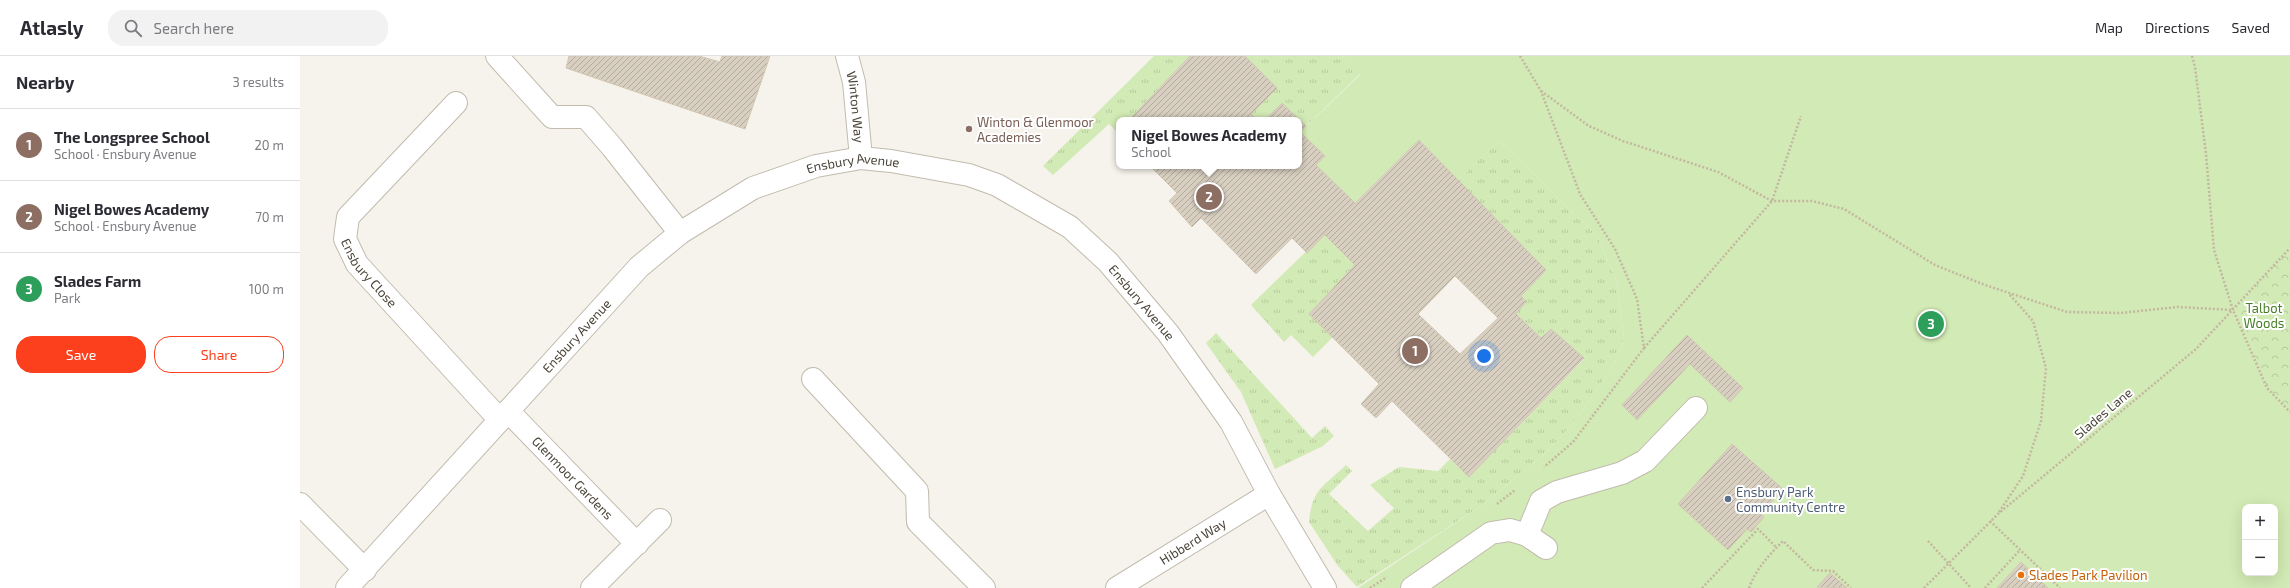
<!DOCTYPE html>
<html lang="en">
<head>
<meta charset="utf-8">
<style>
  :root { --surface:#fff; --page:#f2f2f3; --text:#2b2b33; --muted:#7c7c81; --line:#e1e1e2; --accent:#fc3f1d }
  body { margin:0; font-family:"Exo 2",sans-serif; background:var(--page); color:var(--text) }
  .controls { position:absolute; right:12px; bottom:12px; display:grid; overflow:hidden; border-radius:8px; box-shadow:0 4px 16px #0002 }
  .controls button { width:36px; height:36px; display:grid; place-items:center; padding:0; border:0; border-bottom:1px solid var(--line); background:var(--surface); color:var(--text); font:20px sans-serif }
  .you { position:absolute; left:1184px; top:300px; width:14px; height:14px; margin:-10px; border:3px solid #fff; border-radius:50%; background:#1a73e8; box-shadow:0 0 0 6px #1a73e833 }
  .badge { display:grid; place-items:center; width:26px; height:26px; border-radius:50%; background:var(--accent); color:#fff; font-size:13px; font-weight:700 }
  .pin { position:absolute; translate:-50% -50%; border:2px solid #fff; box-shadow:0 1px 4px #0006 }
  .popup { position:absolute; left:816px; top:61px; width:186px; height:52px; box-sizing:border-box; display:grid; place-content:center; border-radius:8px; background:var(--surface); filter:drop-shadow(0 1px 3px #0005); font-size:13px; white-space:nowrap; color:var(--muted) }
  .popup b { font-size:15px; color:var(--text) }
  .popup::after { content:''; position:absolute; left:50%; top:100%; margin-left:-8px; border:8px solid transparent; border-top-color:var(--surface) }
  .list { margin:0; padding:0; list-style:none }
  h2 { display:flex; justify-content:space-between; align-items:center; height:52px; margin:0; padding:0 16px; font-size:17px }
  h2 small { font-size:13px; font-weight:400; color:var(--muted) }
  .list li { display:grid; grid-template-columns:26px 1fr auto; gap:12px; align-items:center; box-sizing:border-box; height:72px; padding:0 16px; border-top:1px solid var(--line) }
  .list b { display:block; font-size:15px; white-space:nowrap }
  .list p { margin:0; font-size:13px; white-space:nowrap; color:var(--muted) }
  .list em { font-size:13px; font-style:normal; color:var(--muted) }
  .actions { display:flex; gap:8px; padding:12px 16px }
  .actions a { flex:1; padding:9px 0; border:1px solid var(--accent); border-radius:16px; text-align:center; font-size:14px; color:var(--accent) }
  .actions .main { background:var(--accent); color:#fff }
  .icon { flex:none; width:22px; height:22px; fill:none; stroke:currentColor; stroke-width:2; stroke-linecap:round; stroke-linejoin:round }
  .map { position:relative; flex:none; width:1990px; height:532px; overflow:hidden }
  header { display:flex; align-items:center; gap:24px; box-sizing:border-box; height:56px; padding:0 20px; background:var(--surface); border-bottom:1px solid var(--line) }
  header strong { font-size:19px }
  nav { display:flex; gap:22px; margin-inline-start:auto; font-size:14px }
  .search { width:280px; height:36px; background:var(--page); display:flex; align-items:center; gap:10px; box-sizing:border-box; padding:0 14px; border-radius:16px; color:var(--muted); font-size:15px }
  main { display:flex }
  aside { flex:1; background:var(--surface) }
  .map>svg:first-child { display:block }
  .grass { fill:url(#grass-tufts) }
  .forest { fill:url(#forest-crowns) }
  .green { fill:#d2eab5; fill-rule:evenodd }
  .building { fill:url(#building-hatch); stroke:#d3c7b4; fill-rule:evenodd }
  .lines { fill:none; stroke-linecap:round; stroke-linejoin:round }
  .minor-casing { stroke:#c2bbae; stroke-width:24 }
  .path { stroke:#c4b79f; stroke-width:2.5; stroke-dasharray:2 2; stroke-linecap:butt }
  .minor { stroke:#fff; stroke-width:22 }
  .education-dot { fill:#8d6e63; stroke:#fff; stroke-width:1.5 }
  .service-dot { fill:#5c6f8a; stroke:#fff; stroke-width:1.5 }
  .food-dot { fill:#e8710a; stroke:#fff; stroke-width:1.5 }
  .labels { text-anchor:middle; stroke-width:4; stroke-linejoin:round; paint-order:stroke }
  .street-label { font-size:13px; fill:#4b4439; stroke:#fff }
  .education-label { font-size:13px; fill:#785e54; stroke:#fff; text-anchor:start }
  .park-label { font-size:13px; fill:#4a7f2a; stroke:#fff }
  .service-label { font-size:13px; fill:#4e5e75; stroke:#fff; text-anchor:start }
  .food-label { font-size:13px; fill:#c56008; stroke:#fff; text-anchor:start }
</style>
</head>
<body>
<header>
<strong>Atlasly</strong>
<div class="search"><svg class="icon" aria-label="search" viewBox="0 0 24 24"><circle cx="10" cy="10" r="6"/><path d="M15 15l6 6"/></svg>Search here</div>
<nav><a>Map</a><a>Directions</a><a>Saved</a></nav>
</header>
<main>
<aside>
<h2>Nearby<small>3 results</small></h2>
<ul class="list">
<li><span class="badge" style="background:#8d6e63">1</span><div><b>The Longspree School</b><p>School · Ensbury Avenue</p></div><em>20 m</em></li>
<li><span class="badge" style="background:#8d6e63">2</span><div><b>Nigel Bowes Academy</b><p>School · Ensbury Avenue</p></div><em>70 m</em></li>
<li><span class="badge" style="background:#2e9e5b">3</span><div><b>Slades Farm</b><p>Park</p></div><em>100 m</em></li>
</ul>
<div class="actions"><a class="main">Save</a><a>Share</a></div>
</aside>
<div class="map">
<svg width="1990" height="532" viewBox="0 0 1990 532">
  <defs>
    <pattern id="grass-tufts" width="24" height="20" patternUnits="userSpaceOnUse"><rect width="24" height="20" fill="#d2eab5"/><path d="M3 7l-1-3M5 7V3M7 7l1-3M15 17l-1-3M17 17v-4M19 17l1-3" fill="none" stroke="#b6ca9c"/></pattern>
    <pattern id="forest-crowns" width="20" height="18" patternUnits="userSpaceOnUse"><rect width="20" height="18" fill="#d2eab5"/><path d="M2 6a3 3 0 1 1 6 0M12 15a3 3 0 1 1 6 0" fill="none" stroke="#b6ca9c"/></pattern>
    <pattern id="building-hatch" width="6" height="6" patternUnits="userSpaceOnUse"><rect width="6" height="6" fill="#d8cfc1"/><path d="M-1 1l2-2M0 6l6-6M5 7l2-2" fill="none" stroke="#b1aa9e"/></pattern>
  </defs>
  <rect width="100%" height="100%" fill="#f6f3ec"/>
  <g class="grass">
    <path d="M854,0H890L829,64H819V74L817,76L809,68L753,119L743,110Z"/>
    <path d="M945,0H1042L1060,18L1006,70L982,47L965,64H957L951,58L977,32Z"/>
    <path d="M1199,84L1297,180L1316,223L1324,281L1317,302L1301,328L1271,370L1241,401L1185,447L1057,531L1038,510L1009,466C1012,433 1023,431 1046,409L1052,415L1029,438L1068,475L1094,452L1070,429L1099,411L1138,415L1150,403L1169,421L1284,303L1251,273L1241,282L1216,258L1226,246L1221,240L1158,124Z"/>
    <path d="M1024,178L1055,209L1009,258L1033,281L1013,301L991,279L984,286L951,249Z"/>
    <path d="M916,277L1012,382L1025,370L1034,380L1023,390L975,413L941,336L906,287Z"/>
  </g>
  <path class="forest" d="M1990,192V356L1967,332L1933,254Z"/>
  <path class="green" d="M1042,0H1990V192L1933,254L1967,332L1990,356V532H1058L1185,447L1241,401L1271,370L1301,328L1317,302L1324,281L1316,223L1297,180L1199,84L1158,124L1119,84L1055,147L1016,109L1024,100L1000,76L1060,19ZM1945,451H1975V517H1945Z"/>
  <g class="building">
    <path d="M269,0H399L420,6L422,0H470L445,73L266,12Z"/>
    <path d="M890,0H945L977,32L951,58L957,64H829Z"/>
    <path d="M982,47L1006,70L1000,76L1025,100L1016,109L1055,147L1007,197L992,182L956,218L901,162L892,171L869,145L877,137L850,110H999V64H965Z"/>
    <path d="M1119,84L1246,214L1221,240L1226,246L1216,258L1241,282L1251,273L1284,302L1169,421L1092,345L1076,362L1061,348L1079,328L1009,258L1055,209L1024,178ZM1155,220L1198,262L1160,298L1118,258Z"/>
    <path d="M1387,279L1443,332L1430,346L1390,308L1337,364L1322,349Z"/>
    <path d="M1432,388L1483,433L1461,458L1464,461L1451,476L1447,473L1428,494L1378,448Z"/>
    <path d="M1721,506L1748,532H1697Z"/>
    <path d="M1530,517L1547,532L1517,531Z"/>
  </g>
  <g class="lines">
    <g class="minor-casing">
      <g id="minor">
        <path d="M197,0L252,61H286L312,91L380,177"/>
        <path id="s1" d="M547,0L554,26L561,102"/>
        <path id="s2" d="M156,47L48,161L45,183L57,208L200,364"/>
        <path d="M513,323L617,435L618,466L684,532"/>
        <path id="s3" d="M208,355L337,488"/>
        <path d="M0,448L65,514"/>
        <path d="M1227,479L1241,445L1257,436L1322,417L1345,405L1396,352"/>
        <path id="s4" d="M47,532L339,211L380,177L453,132L516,110L561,102L591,105L669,119L697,129L770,171L808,206L868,277L931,366L969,438L1025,532"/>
        <path d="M292,532L360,464"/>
        <path id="s5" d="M817,532L969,438"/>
        <path d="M1112,532L1191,477L1210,474L1227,479L1246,492"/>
      </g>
    </g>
    <g class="path">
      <path d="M1220,0L1241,35L1280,138L1315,193L1337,243L1344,292L1273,386L1244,411"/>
      <path d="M1892,0L1895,11L1906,98L1914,194L1933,254L1967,332L1990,356"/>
      <path d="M1241,35L1289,70L1323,85L1418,116L1472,145H1512L1544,153L1635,209L1685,229L1767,256L1820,257L1878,251L1933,254"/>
      <path d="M1344,292L1472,145L1501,60"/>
      <path d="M1197,448L1215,434"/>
      <path d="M1699,456L1723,420L1741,365L1746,312L1733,265L1709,238"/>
      <path d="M1690,465L1760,532"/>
      <path d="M1628,485L1671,532"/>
      <path d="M1070,532L1087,521"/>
      <path d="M1402,532L1458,473L1476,491"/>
      <path d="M1449,532C1456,513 1469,499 1483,485L1513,514L1533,515L1551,532"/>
      <path d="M1624,532L1698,458L1896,293L1990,192"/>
      <path d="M1685,532L1720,494"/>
    </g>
    <use href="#minor" class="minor"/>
  </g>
  <circle class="education-dot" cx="669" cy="73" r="4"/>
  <circle class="service-dot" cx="1428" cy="443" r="4"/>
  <circle class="food-dot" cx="1721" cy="519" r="4"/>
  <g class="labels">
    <g class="street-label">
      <text dy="5" stroke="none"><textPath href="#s1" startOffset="52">Winton Way</textPath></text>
      <text dy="5" stroke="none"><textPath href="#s4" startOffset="677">Ensbury Avenue</textPath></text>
      <text dy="5" stroke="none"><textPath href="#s2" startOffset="221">Ensbury Close</textPath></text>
      <text dy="5" stroke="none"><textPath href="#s4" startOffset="1013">Ensbury Avenue</textPath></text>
      <text dy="5" stroke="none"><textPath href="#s4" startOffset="341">Ensbury Avenue</textPath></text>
      <text transform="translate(1803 357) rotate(-40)" y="5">Slades Lane</text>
      <text dy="5" stroke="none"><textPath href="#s3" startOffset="93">Glenmoor Gardens</textPath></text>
      <text dy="5" stroke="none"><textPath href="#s5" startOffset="89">Hibberd Way</textPath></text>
    </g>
    <g class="education-label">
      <text x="677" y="71">Winton &amp; Glenmoor<tspan x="677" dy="15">Academies</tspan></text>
    </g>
    <g class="park-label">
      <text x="1964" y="257">Talbot<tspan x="1964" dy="15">Woods</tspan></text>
    </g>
    <g class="service-label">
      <text x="1436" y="441">Ensbury Park<tspan x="1436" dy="15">Community Centre</tspan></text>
    </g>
    <g class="food-label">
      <text x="1729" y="524">Slades Park Pavilion</text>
    </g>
  </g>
</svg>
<div class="controls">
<button>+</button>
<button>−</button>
</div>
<div class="you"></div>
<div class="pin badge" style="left:1115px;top:295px;background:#8d6e63">1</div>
<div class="pin badge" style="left:909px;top:141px;background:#8d6e63">2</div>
<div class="popup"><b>Nigel Bowes Academy</b>School</div>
<div class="pin badge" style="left:1631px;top:268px;background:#2e9e5b">3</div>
</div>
</main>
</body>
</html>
